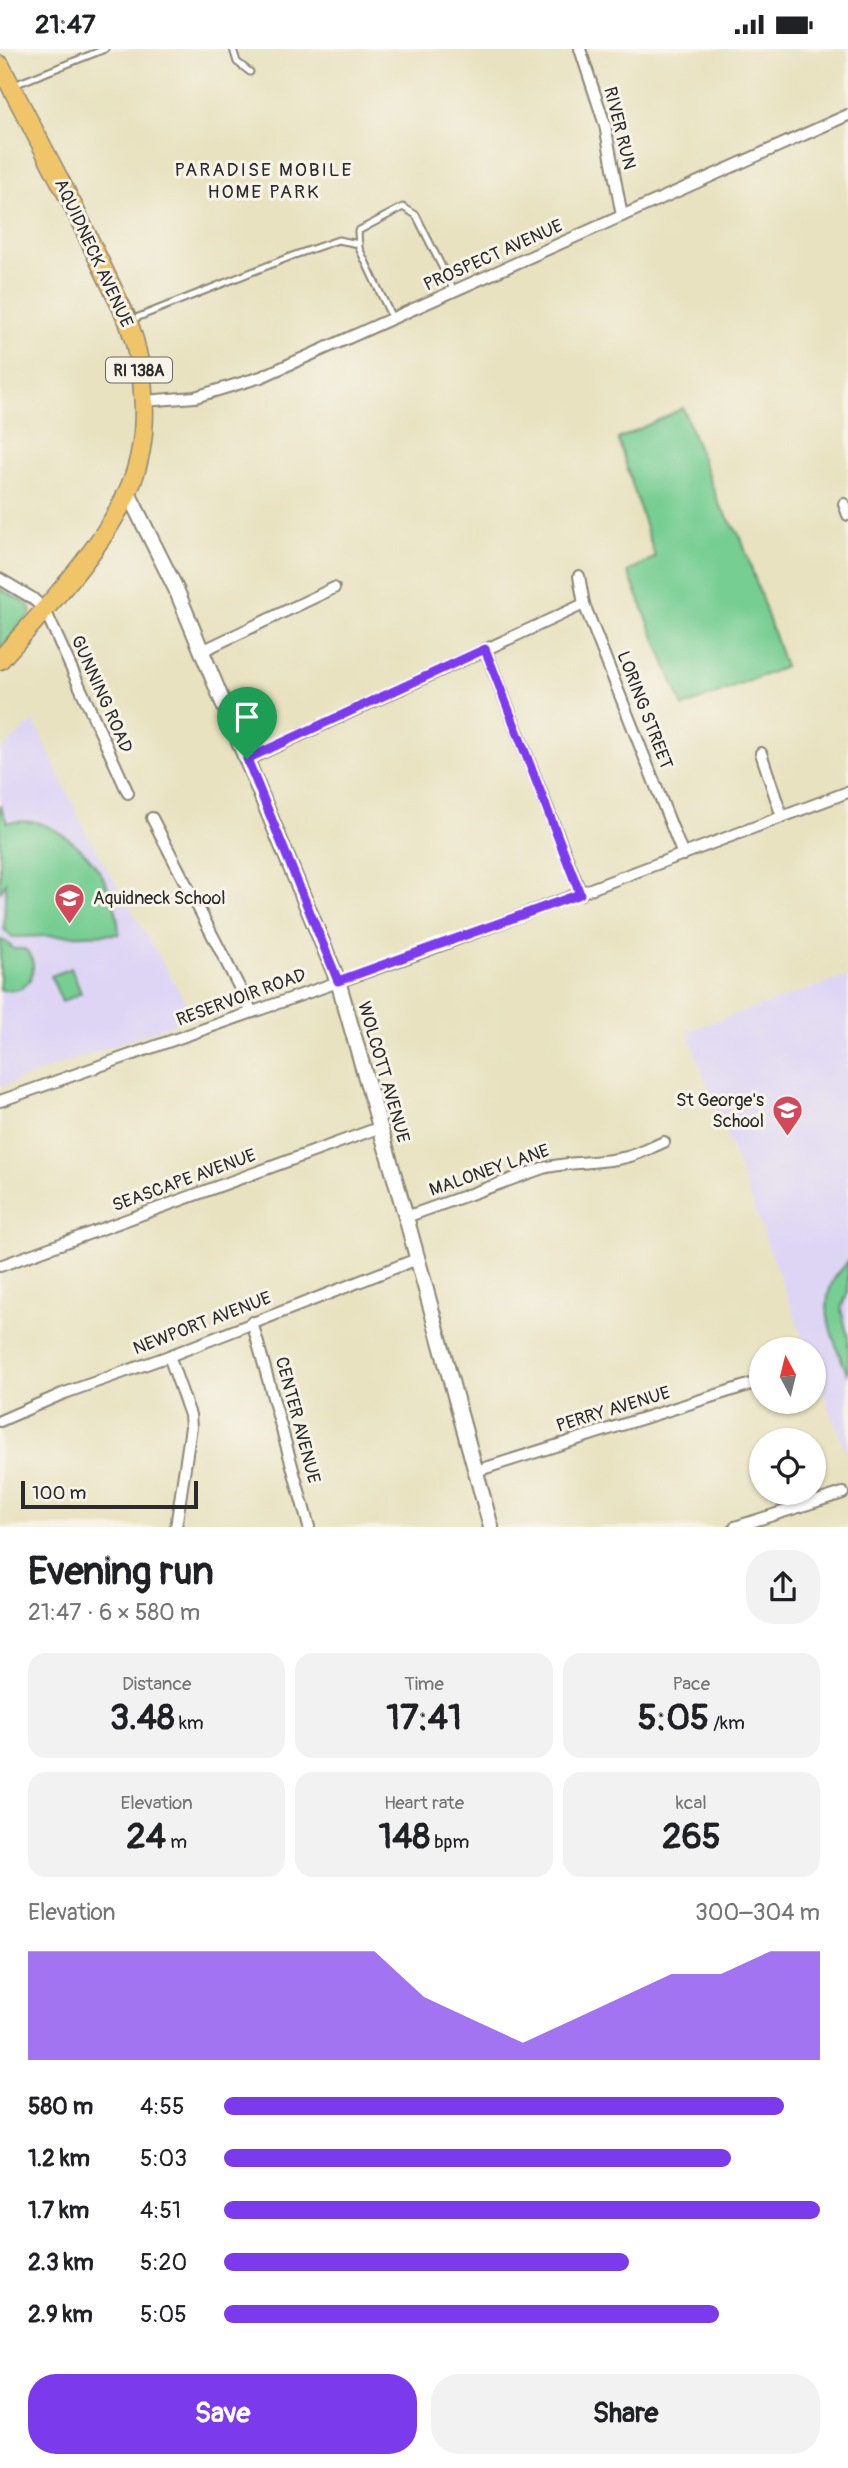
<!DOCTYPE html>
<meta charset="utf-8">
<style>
:root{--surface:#fff;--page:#f2f2f2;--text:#202124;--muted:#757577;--accent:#7c3aed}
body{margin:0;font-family:Pangolin,sans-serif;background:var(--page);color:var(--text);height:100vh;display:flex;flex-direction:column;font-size:26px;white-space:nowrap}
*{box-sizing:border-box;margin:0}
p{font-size:23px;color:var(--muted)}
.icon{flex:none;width:38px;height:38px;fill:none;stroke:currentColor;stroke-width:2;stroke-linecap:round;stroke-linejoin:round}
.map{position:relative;height:1478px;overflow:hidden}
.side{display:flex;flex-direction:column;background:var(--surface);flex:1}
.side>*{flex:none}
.needle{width:46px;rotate:353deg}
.buttons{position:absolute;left:749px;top:1288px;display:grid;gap:14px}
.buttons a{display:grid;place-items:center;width:77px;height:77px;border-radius:50%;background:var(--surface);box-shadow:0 2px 5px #0004;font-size:35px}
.scale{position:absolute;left:21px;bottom:18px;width:177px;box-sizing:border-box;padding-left:7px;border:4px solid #2b2b2b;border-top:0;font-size:19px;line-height:24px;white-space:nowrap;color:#2b2b2b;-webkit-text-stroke:5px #f7f3e8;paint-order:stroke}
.pin{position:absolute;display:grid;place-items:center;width:60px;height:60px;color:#fff;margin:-72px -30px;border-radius:50% 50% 50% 0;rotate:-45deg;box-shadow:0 0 7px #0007}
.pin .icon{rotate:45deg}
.round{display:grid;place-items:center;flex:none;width:74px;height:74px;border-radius:28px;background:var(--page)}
.headline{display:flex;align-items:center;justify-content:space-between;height:119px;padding:0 28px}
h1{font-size:38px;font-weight:700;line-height:52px}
.figures{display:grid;grid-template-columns:repeat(3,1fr);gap:10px;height:119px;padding:7px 28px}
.figures div{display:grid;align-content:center;border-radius:18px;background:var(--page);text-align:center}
.figures b{font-size:35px;font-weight:700}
.figures small{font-size:19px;font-weight:400}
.figures p{font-size:19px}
.chart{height:196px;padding:14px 28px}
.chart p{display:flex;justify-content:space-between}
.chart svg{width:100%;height:126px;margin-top:7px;fill:var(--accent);opacity:.7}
.cta{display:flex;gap:14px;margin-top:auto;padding:14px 28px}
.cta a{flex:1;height:80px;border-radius:28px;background:var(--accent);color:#fff;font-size:28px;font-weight:700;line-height:80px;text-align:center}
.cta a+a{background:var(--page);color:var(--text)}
ul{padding:0 28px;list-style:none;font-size:23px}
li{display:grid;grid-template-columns:112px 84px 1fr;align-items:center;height:52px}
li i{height:18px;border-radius:9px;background:var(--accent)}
.status{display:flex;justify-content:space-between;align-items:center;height:49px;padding:0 35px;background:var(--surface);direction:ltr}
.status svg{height:19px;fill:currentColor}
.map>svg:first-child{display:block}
.built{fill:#ded5f5}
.green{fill:#77ce93;stroke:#517c5f;stroke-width:2}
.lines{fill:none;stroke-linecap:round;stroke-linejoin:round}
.service-casing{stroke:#8a8676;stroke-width:9}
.minor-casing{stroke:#8a8676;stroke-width:14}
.tertiary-casing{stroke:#8a8676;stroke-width:18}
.primary-casing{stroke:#8a8676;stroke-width:21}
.service{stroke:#fff;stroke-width:5}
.minor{stroke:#fff;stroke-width:10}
.tertiary{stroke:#fff;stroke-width:14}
.primary{stroke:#f0c469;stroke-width:18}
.route-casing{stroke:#fff;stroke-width:14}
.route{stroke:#7c3aed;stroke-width:9}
.labels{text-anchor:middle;stroke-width:6;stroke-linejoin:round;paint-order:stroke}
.shield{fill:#f7f3e8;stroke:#686764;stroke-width:2}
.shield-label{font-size:16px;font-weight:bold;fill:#2b2b2b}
.street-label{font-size:18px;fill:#2b2b2b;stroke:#f7f3e8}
.poi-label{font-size:18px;fill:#2b2b2b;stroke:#f7f3e8;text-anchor:start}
.neighbourhood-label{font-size:19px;letter-spacing:2px;fill:#2b2b2b;stroke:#f7f3e8}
</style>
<div class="status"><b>21:47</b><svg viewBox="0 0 49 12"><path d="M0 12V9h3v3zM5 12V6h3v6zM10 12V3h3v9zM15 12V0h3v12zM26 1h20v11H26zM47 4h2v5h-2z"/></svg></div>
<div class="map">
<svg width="848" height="1478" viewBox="0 0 848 1478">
<rect width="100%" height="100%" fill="#f7f3e8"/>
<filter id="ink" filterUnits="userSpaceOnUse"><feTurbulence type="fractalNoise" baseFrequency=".0143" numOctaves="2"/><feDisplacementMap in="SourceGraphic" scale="14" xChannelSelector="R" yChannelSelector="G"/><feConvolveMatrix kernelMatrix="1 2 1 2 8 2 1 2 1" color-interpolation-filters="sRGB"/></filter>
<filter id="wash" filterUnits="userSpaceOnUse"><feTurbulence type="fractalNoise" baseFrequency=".00686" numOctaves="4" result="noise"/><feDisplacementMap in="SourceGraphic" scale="28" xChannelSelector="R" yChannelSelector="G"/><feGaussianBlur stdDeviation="1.57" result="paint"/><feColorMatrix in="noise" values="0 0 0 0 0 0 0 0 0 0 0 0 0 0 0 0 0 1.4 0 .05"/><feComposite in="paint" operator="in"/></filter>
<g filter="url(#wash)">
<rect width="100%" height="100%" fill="#e8e2c0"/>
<g class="built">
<polygon points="34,672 87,785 194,967 0,1038 0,702"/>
<polygon points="848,927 848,1409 814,1318 814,1300 807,1300 687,982"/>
</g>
<g class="green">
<polygon points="683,359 719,455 741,489 785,618 683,658 628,523 655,508 618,390"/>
<polygon points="0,540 28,555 31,564 0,600"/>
<path d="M0,756l7,17c9,0 19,-1 28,0 7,1 14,5 20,8 39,22 62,60 64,104l-107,3 -8,-8 2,-48 -6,12z"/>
<path d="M0,891l6,2 8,7c3,0 9,-1 12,1 12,10 8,35 -8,39 -5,2 -13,1 -18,1z"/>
<polygon points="71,919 81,944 62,953 51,927"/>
<path d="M848,1212v30l-7,18 7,28v38c-12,-29 -31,-65 -14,-96 4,-6 10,-12 14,-18z"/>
</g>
</g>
<g filter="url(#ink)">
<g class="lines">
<defs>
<g id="service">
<polyline points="233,0 237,13 250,23"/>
<polyline points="14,36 105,0"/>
<polyline points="392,269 359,199 358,182 403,158 416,166 454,242"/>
<polyline points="131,271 292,207 338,191 359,195"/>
</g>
<g id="minor">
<polyline points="580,0 605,76 622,167"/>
<polyline points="144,352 195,348 261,328 848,66"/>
<polyline points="844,455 848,466"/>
<polyline points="579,527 584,555 683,806"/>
<polyline points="0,530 32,549 45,561 128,744"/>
<polyline points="485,600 581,845"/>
<polyline points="202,602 334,539"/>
<polyline points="761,704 782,768"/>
<polyline points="247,711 584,555"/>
<polyline points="152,769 252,963"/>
<polyline points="0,1052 426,902 848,743"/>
<path d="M406,1168l137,-49c28,-7 57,-4 84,-11 13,-3 25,-10 37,-15"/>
<polyline points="0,1217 381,1078"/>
<polyline points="252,1273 309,1478"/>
<polyline points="169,1307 190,1366 191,1378 176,1478"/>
<polyline points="0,1372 62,1345 169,1307 417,1210"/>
<polyline points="476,1422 761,1332"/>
<polyline points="735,1478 843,1444"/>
</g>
<polyline id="tertiary" points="127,442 176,540 338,932 406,1168 491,1478"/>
<path id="primary" d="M0,16l73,141 55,115c18,50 23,114 3,163 -25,62 -87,126 -131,176"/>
</defs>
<use href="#service" class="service-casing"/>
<use href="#minor" class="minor-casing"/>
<use href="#tertiary" class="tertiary-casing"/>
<use href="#primary" class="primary-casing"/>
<use href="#service" class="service"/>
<use href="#minor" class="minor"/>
<use href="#tertiary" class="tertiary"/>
<use href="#primary" class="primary"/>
</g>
</g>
<g class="lines" filter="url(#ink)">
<defs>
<polygon id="route" points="485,600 580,845 338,932 247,710"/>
</defs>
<use href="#route" class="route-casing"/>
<use href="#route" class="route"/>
</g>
<defs>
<symbol id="school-pin" viewBox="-11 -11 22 30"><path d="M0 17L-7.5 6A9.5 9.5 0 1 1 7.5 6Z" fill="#d1495b" stroke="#f7f3e8"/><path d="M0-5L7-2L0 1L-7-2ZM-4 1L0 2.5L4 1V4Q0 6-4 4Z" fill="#fff"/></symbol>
</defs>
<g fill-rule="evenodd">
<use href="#school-pin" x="52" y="832" width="35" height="47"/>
<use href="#school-pin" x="770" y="1044" width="35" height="47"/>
</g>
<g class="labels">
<rect class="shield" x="106" y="308.5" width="66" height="25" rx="5"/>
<g class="shield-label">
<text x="139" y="327">RI 138A</text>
</g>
<g class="street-label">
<text transform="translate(620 79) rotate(76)" y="6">RIVER RUN</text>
<text transform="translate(94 204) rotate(65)" y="6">AQUIDNECK AVENUE</text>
<text transform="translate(493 206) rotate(-24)" y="6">PROSPECT AVENUE</text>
<text transform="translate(102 645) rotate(66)" y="6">GUNNING ROAD</text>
<text transform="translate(645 661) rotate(69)" y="6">LORING STREET</text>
<text transform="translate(241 948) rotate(-20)" y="6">RESERVOIR ROAD</text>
<text transform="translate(384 1023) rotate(74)" y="6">WOLCOTT AVENUE</text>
<text transform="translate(489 1121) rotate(-19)" y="6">MALONEY LANE</text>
<text transform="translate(184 1131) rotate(-20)" y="6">SEASCAPE AVENUE</text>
<text transform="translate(202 1274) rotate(-21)" y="6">NEWPORT AVENUE</text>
<text transform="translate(613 1360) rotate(-17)" y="6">PERRY AVENUE</text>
<text transform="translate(298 1371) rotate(75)" y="6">CENTER AVENUE</text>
</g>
<g class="poi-label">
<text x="93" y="855">Aquidneck School</text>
<text x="764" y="1057" text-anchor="end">St George's<tspan x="764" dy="21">School</tspan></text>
</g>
<g class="neighbourhood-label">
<text x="264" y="127">PARADISE MOBILE<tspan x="264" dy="22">HOME PARK</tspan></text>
</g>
</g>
</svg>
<div class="buttons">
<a><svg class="needle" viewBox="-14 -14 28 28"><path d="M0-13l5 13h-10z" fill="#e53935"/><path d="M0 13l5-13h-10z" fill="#757577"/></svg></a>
<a><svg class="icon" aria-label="locate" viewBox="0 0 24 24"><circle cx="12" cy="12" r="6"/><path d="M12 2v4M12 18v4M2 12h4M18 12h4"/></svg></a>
</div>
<div class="scale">100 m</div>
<div class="pin" style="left:247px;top:710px;background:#1e9e55"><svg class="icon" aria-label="arrive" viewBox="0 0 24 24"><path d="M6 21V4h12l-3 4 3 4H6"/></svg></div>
</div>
<section class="side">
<div class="headline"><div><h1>Evening run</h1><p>21:47 · 6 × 580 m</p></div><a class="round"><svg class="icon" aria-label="share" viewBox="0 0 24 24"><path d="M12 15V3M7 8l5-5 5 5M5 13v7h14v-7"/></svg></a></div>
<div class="figures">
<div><p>Distance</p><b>3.48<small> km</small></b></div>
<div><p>Time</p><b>17:41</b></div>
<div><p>Pace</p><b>5:05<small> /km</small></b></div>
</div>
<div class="figures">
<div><p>Elevation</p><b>24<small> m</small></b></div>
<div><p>Heart rate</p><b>148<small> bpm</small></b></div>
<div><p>kcal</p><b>265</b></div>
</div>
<div class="chart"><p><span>Elevation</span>300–304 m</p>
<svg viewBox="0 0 160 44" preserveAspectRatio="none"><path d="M0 44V6L10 6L20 6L30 6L40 6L50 6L60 6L70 6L80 22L90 30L100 38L110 30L120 22L130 14L140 14L150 6L160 6V44z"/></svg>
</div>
<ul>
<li><b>580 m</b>4:55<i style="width:94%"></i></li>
<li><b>1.2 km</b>5:03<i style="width:85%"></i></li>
<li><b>1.7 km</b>4:51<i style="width:100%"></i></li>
<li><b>2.3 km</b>5:20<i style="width:68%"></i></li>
<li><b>2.9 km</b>5:05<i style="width:83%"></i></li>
</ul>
<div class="cta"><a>Save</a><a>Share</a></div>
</section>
